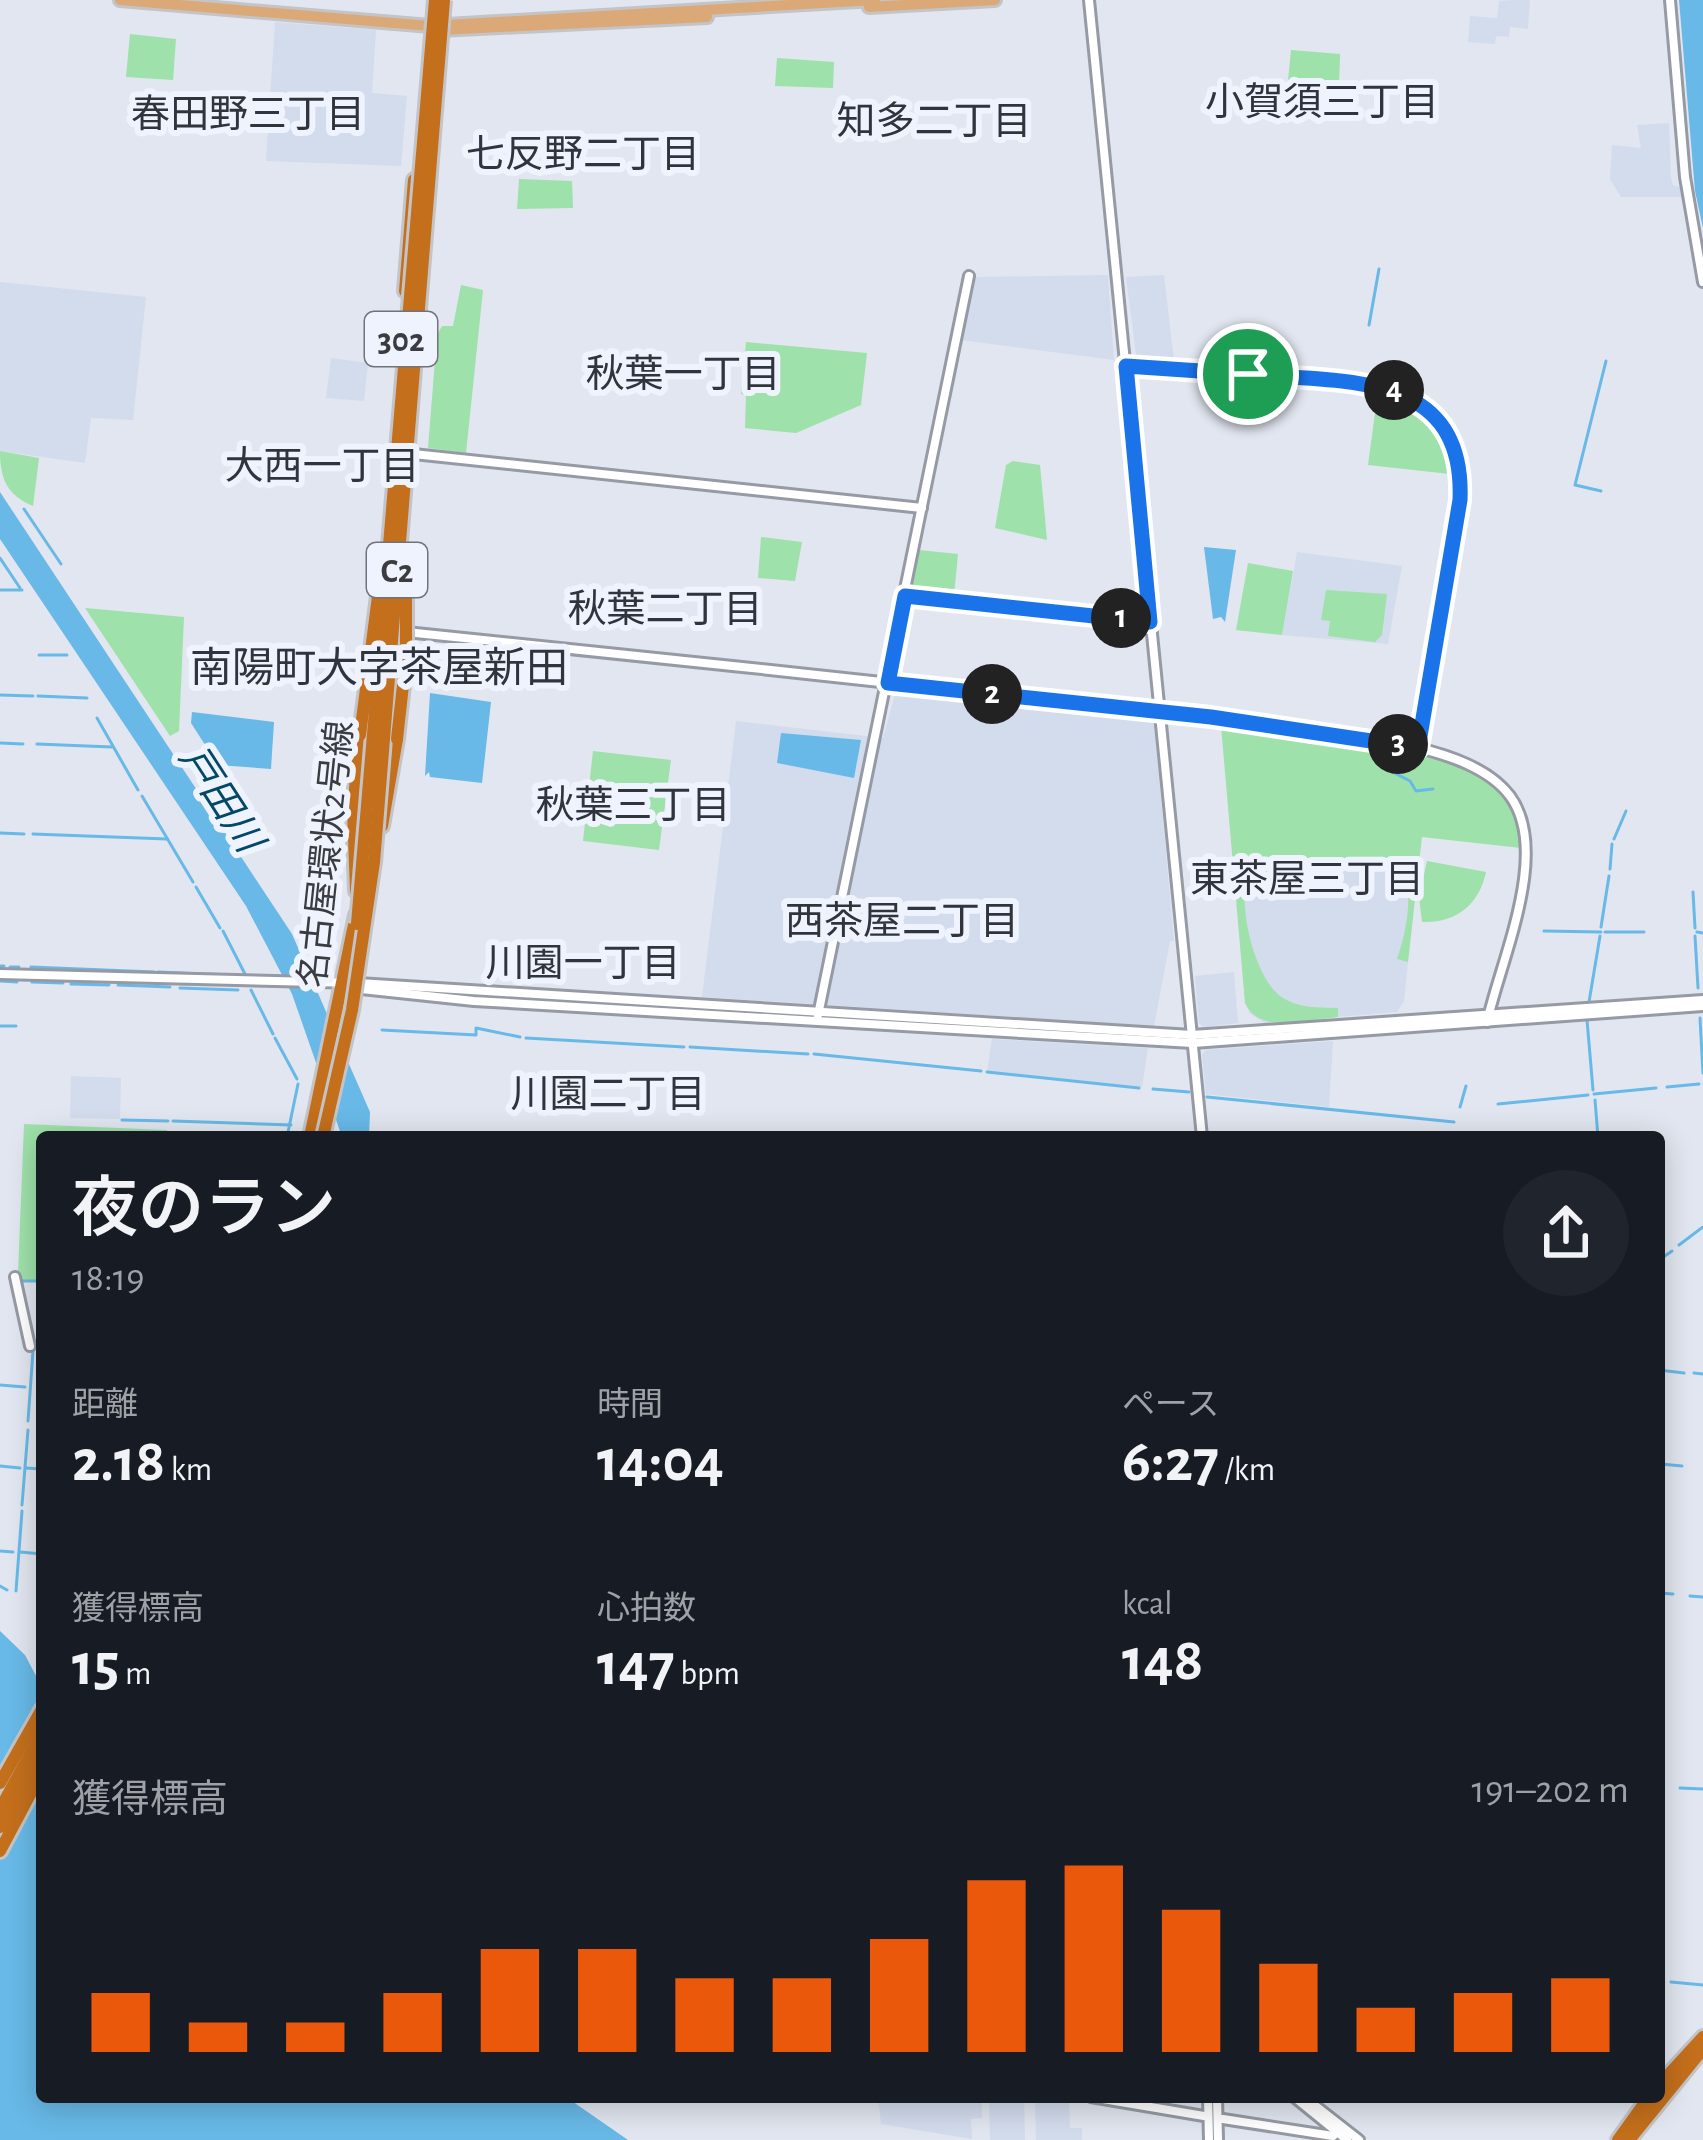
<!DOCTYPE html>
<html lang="ja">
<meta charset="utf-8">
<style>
:root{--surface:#171b24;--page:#20242c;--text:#f1f3f6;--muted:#9ea1a6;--accent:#ea580c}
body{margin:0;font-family:"Alegreya Sans","Noto Sans JP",sans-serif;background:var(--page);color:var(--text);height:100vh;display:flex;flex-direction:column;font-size:45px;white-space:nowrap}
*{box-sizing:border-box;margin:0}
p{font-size:39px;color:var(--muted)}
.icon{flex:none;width:66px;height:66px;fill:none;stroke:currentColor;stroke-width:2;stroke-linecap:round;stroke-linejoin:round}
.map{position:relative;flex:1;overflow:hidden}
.panel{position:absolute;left:36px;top:1131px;width:1629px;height:972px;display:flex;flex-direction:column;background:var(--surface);border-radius:12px;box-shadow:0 6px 30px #0003}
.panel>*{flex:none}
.pin{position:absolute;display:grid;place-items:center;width:102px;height:102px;color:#fff;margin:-51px;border:6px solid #fff;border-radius:50%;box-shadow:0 3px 12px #0007}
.km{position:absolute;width:60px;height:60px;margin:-30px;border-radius:50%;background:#222;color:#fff;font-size:33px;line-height:60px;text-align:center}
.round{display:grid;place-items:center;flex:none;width:126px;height:126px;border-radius:63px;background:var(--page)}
.overview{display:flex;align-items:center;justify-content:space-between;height:204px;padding:0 36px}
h1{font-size:66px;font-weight:600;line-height:90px}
.metrics{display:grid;grid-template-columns:repeat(3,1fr);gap:18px;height:204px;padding:12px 36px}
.metrics div{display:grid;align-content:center}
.metrics b{font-size:60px;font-weight:600}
.metrics small{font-size:33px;font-weight:400}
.metrics p{font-size:33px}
.chart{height:336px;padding:24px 36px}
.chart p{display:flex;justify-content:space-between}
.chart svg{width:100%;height:216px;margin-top:12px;stroke:var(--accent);stroke-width:6}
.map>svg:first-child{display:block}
.built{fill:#d3dced}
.green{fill:#9ee1aa}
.water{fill:#68b9e7}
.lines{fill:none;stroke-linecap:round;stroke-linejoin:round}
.stream{stroke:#68b9e7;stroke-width:3}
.secondary-casing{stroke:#959aa4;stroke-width:14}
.primary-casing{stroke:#c4c4c6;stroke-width:16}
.highway-casing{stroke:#c4c4c6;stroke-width:18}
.secondary{stroke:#fff;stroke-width:8}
.primary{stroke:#dba977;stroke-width:10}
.highway{stroke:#c36f1c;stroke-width:12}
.highway-bridge-casing{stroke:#c4c4c6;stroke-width:18;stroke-linecap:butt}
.highway-bridge{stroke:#c36f1c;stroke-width:12}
.route-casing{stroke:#fff;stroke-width:24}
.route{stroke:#1a73e8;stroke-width:15}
.labels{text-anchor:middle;stroke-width:12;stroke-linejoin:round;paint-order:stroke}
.shield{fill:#eef3fe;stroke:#707379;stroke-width:3}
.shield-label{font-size:33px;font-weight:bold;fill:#3a3c40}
.street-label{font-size:36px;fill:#3a3c40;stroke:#eef3fe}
.neighbourhood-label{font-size:39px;fill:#30343c;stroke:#eef3fe}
.water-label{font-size:39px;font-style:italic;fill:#034967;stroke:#eef3fe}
.quarter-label{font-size:42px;fill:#30343c;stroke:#eef3fe}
</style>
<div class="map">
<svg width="1703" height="2140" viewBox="0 0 1703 2140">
<rect width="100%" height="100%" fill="#e1e6f0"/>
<g class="built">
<polygon points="1513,0 1530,0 1528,29 1510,27 1509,37 1496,36 1495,44 1468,42 1470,16 1497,18 1499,1"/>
<polygon points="275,22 376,30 372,93 407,96 401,166 266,161"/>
<polygon points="1669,123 1671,179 1673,185 1682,188 1682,197 1621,197 1610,179 1612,145 1641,148 1637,125"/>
<polygon points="1108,275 1114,360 961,340 975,277"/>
<polygon points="1164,275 1174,361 1137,362 1126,277"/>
<polygon points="0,282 146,297 133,420 91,418 85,463 0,451"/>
<polygon points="331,358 368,363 364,401 326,398"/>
<polygon points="1297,552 1402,566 1388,644 1282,635"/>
<polygon points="896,691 1154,720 1174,941 1170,941 1154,1026 702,997 736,721 883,738"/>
<polygon points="1229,816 1421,837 1404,1001 1397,1012 1265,1023 1249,1013"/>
<polygon points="1234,972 1238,1023 1204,1027 1199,1023 1195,976"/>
<polygon points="992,1039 1148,1048 1142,1087 987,1071"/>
<polygon points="1333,1041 1329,1107 1206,1094 1202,1055 1206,1050"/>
<polygon points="71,1076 121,1078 120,1119 70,1118"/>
<polygon points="878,2097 982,2097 982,2118 971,2119 972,2139 881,2124"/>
<polygon points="989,2097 1024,2097 1025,2140 990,2140"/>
<polygon points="1035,2097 1069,2098 1070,2128 1082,2128 1082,2140 1036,2140"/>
</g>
<g class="green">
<polygon points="130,34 176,39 173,80 126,77"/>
<polygon points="1291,50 1340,54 1339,87 1287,91"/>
<polygon points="777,58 834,62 833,88 775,86"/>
<polygon points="519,179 572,181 573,208 517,209"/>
<polygon points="461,285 483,290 466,453 428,448 437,335 442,326 453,326"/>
<polygon points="746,342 867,353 861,405 796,433 745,428 746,395 741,394"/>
<path d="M1378,391c38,12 70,41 72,83l-82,-9z"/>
<path d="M0,451l39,7 -6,48c-26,-11 -33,-27 -33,-55z"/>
<polygon points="1013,461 1040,465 1047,540 995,528 1006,465"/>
<polygon points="761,537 802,542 795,581 758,578"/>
<polygon points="919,550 958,554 954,596 912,588"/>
<polygon points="1248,563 1293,571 1282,635 1236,630"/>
<polygon points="1326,590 1387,594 1382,635 1375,642 1328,636 1330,621 1321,620"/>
<polygon points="85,608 184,617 179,731 170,736"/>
<path d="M1221,726c68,9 226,16 274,63 17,16 23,37 26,59l-99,-11 -14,125 -11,-3c10,-29 19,-73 1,-100l-94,-1 -52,7c-19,26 1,115 31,133 19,11 34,9 55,10v9c-29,3 -79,18 -93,-14z"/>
<polygon points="593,751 671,760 659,850 583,841"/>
<path d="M1427,861l59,11c-7,33 -30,51 -64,50l-3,-25z"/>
<polygon points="24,1124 167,1130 167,1137 42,1137 42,1280 19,1280 18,1274"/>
</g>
<g class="water">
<polygon points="1679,0 1703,0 1703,228 1695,191"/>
<polygon points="0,492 292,934 370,1112 369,1137 342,1137 292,994 246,906 0,539"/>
<polygon points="1204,547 1236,550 1225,622 1221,617 1213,619"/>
<polygon points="430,693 491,702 482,783 430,777 429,772 425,776"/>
<polygon points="192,712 274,722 271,769 218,765 191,723"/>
<polygon points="781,733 861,740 854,778 777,763"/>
<polygon points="0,1631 25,1655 42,1687 42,2097 566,2097 628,2140 0,2140"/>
</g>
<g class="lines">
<g class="stream">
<polyline points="1369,325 1379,269"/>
<polyline points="1601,491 1575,485 1606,361"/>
<polyline points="24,509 61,564"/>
<polyline points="0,558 20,588"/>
<polyline points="0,590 22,590"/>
<polyline points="39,655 67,655"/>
<polyline points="0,695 33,696"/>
<polyline points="38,696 87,698"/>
<polyline points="97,718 138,790"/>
<polyline points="0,743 23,744"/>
<polyline points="37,744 112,747"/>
<polyline points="1383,767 1410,781 1416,791 1433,789"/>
<polyline points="142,796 193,882"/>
<polyline points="0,833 24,834"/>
<polyline points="33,834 167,839"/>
<polyline points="1614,839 1626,811"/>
<polyline points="1610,869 1612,844"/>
<polyline points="196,887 220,928"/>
<polyline points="1693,892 1695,928"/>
<polyline points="1601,927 1609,876"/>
<polyline points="223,931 245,974"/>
<polyline points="1544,931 1601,932"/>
<polyline points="1605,932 1644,932"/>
<polyline points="1697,932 1703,933"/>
<polyline points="1695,936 1698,988"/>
<polyline points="0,966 4,966"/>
<polyline points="10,967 19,967"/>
<polyline points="31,967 154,972"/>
<polyline points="158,972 203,974"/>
<polyline points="207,974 241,976"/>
<polyline points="0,981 17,982"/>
<polyline points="32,982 63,983"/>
<polyline points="71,984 109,985"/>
<polyline points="118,985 170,987"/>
<polyline points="180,988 238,990"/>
<polyline points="251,990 273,1034"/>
<polyline points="1589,1002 1600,936"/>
<polyline points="1700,1018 1703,1073"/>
<polyline points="1587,1020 1593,1090"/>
<polyline points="0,1026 16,1026"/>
<polyline points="382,1030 476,1035 476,1028 520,1037"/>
<polyline points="275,1038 297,1079"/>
<polyline points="526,1038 684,1047"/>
<polyline points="690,1047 808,1054"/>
<polyline points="814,1054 981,1071"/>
<polyline points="987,1072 1139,1088"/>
<polyline points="1667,1087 1699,1084"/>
<polyline points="1153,1089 1189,1092"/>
<polyline points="1594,1094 1656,1088"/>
<polyline points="1207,1097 1454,1122"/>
<polyline points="1595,1100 1598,1137"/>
<polyline points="1498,1104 1588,1095"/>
<polyline points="1460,1107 1466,1086"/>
<polyline points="122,1120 168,1121"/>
<polyline points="173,1121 291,1125"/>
<polyline points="679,1136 689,1137"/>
<polyline points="287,1137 298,1084"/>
<polyline points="1679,1245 1703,1227"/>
<polyline points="1659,1251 1661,1251"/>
<polyline points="1659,1260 1672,1251"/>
<polyline points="20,1281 42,1281"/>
<polyline points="1659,1370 1684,1373"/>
<polyline points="1694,1373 1703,1374"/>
<polyline points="0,1385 25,1387"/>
<polyline points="28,1421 33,1351"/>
<polyline points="1661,1464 1682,1466"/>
<polyline points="0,1466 20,1468"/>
<polyline points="26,1468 42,1469"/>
<polyline points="22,1505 28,1430"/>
<polyline points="0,1551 13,1552"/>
<polyline points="20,1552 42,1554"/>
<polyline points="0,1586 7,1590"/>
<polyline points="16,1591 22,1511"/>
<polyline points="1659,1593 1673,1594"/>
<polyline points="1690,1596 1703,1597"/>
<polyline points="1659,1786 1663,1786"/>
<polyline points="1680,1788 1703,1789"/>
<polyline points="1671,1982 1703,1985"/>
</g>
<defs>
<g id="secondary">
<polyline points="1089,0 1202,1137"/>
<polyline points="1670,0 1685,177 1703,282"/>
<path d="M1126,366c49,4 98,7 148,10 86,6 193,5 185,124l-41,247"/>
<polyline points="404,453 922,508"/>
<polyline points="905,596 1151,621"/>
<path d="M406,632c204,20 409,43 613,65 131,14 268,20 396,50 33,8 74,21 95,49 41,56 -9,163 -23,226"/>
<polyline points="0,974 358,983 1192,1035 1703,1000"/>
<polyline points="352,988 474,1001 1193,1043 1703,1006"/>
<polyline points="818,1015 969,276"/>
<polyline points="15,1277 30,1346"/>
<polyline points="1091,2097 1204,2116"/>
<polyline points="1208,2097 1209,2140"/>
<polyline points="1217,2097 1218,2140"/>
<polyline points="1294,2097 1347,2140"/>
<polyline points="1304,2097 1359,2140"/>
<polyline points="1223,2119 1333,2136 1341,2127"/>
</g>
<g id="primary">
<polyline points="120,0 430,26 875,0"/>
<polyline points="869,7 995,0"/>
<polyline points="439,30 707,17"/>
</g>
<g id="highway">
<polyline points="405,291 414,180"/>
<polyline points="391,721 397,646"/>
<polyline points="382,826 397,739"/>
<polyline points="356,891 353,810 360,735"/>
<polyline points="310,1137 356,915"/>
<polyline points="0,1783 42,1709"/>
<polyline points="0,1809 42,1732"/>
<polyline points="0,1827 42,1751"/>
<polyline points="0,1851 42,1772"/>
<polyline points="1659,2085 1703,2037"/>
<polyline points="1618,2140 1649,2097"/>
<polyline points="1629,2140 1703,2049"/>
</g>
</defs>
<use href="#secondary" class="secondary-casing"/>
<use href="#primary" class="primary-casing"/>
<use href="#highway" class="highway-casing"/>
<use href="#secondary" class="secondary"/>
<use href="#primary" class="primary"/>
<use href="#highway" class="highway"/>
<defs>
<g id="highway-bridge">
<polyline points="360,735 380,581"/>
<polyline points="397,739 406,658 406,556"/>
<polyline points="357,924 435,0"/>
<polyline points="323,1137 352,1010 374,862 444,0"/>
</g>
</defs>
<use href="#highway-bridge" class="highway-bridge-casing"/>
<use href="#highway-bridge" class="highway-bridge"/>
</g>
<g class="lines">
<defs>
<path id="route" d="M1126,366c49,3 98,7 148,10 88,6 191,4 186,124l-42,248 -207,-31 -323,-34 17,-87 245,26z"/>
</defs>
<use href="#route" class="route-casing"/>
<use href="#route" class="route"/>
</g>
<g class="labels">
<g class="shield">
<rect x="365" y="312" width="72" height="54" rx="9"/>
<rect x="367" y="543" width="60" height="54" rx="9"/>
</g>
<g class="shield-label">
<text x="401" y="351">302</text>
<text x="397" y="582">C2</text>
</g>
<g class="street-label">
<text transform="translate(325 854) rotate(-84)" y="13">名古屋環状2号線</text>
</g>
<g class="neighbourhood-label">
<text x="1322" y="115">小賀須三丁目</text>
<text x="248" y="127">春田野三丁目</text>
<text x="934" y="134">知多二丁目</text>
<text x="583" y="167">七反野二丁目</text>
<text x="683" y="387">秋葉一丁目</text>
<text x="322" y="479">大西一丁目</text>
<text x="665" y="622">秋葉二丁目</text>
<text x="633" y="818">秋葉三丁目</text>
<text x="1307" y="892">東茶屋三丁目</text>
<text x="902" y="934">西茶屋二丁目</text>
<text x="583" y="976">川園一丁目</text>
<text x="608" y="1107">川園二丁目</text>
</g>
<g class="water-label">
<text transform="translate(222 798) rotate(57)" y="14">戸田川</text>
</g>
<g class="quarter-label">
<text x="379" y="682">南陽町大字茶屋新田</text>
</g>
</g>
</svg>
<div class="pin" style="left:1248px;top:374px;background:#1e9e55"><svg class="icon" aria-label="arrive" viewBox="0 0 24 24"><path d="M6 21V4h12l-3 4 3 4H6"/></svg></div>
<b class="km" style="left:1121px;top:618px">1</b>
<b class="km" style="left:992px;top:694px">2</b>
<b class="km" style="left:1398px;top:744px">3</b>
<b class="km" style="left:1394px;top:390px">4</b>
<section class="panel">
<div class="overview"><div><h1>夜のラン</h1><p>18:19</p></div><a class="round"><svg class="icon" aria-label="share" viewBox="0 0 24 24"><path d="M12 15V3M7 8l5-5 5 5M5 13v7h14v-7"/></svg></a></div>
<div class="metrics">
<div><p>距離</p><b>2.18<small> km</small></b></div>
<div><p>時間</p><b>14:04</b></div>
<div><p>ペース</p><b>6:27<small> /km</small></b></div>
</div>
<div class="metrics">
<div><p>獲得標高</p><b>15<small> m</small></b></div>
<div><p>心拍数</p><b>147<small> bpm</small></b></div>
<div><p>kcal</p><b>148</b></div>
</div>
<div class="chart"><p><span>獲得標高</span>191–202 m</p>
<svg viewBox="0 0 160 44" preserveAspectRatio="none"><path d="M5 44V32M15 44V38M25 44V38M35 44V32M45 44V23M55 44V23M65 44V29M75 44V29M85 44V21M95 44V9M105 44V6M115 44V15M125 44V26M135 44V35M145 44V32M155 44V29"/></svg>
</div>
</section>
</div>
